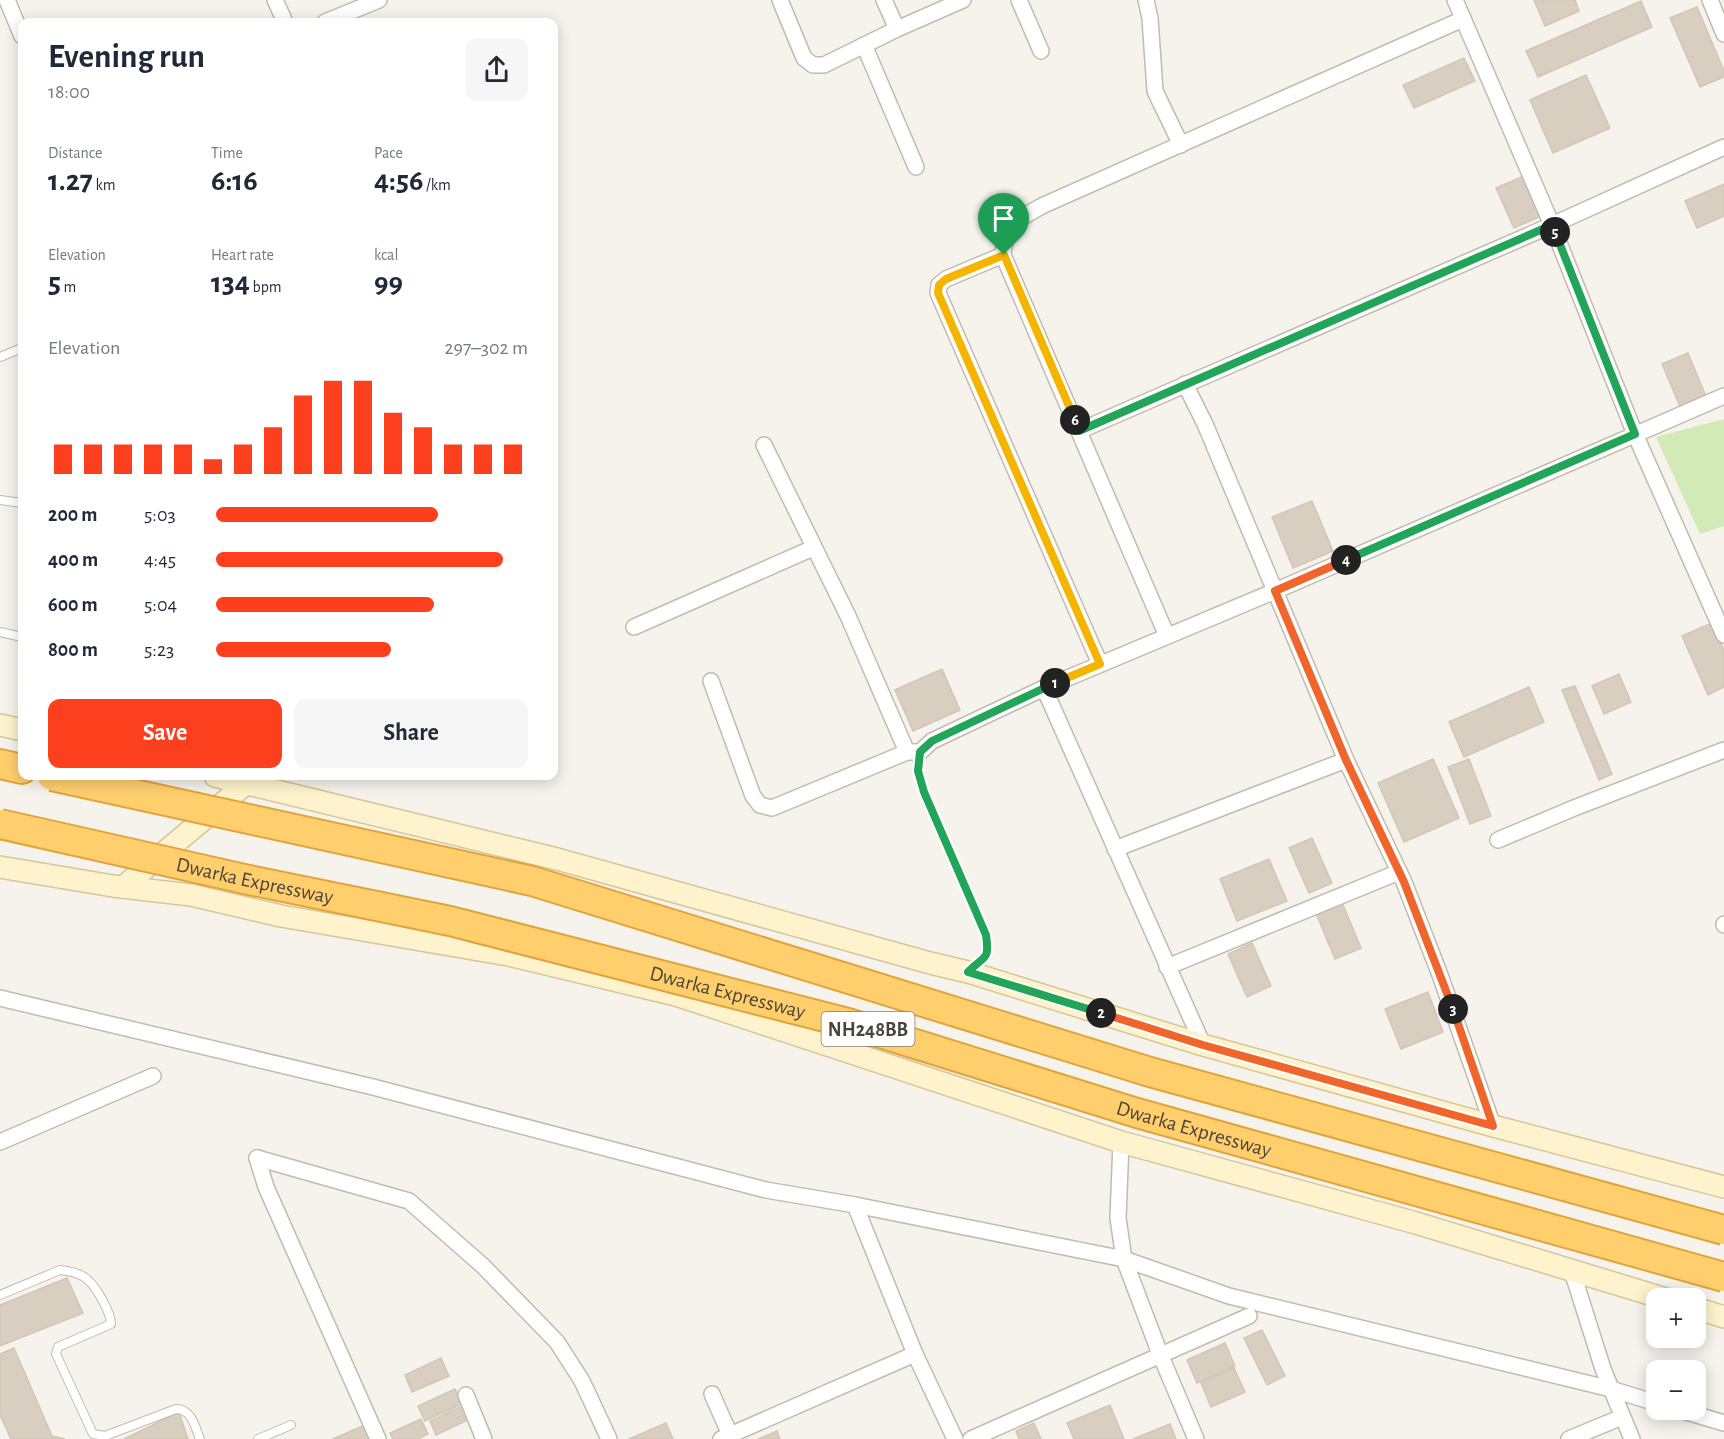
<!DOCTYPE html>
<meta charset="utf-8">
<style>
:root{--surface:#fff;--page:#f6f6f7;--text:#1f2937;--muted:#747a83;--accent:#fc3f1d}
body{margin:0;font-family:"Alegreya Sans",sans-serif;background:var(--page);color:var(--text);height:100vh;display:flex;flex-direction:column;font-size:22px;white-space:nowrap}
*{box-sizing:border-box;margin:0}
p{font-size:20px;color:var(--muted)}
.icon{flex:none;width:33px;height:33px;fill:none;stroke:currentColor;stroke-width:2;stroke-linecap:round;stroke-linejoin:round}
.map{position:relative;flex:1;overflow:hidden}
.panel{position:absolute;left:18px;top:18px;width:540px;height:762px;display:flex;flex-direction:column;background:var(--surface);border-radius:12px;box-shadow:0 3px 15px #0003}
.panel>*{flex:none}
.tools{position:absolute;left:1646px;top:1288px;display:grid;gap:12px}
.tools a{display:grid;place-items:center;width:60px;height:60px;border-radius:12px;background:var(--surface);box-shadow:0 3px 15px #0003;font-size:30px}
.pin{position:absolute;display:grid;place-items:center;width:51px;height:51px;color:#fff;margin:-62px -26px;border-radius:50% 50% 50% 0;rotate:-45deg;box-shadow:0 0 6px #0007}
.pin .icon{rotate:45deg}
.km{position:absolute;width:30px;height:30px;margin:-15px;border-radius:50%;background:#222;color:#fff;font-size:16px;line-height:30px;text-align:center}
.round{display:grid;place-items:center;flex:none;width:63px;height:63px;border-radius:12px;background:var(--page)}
.headline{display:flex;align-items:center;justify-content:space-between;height:102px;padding:0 30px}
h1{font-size:33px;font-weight:600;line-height:45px}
.stats{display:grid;grid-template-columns:repeat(3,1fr);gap:9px;height:102px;padding:6px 30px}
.stats div{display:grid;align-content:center}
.stats b{font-size:30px;font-weight:600}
.stats small{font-size:16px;font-weight:400}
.stats p{font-size:16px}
.chart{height:168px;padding:12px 30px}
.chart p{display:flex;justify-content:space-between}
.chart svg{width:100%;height:108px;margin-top:6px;stroke:var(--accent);stroke-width:6}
.action{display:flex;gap:12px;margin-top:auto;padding:12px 30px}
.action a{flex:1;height:69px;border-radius:12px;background:var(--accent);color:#fff;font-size:24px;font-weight:600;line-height:69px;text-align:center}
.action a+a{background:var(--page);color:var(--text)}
ul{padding:0 30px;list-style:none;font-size:20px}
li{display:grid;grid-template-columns:96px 72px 1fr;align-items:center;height:45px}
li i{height:15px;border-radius:8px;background:var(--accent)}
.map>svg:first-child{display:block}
.green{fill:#d2eab5}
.building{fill:#d8cfc1;stroke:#d3c7b4;stroke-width:1.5}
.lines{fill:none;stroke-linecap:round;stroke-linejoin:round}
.lane-casing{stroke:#c2bbae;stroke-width:10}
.street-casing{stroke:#c2bbae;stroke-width:18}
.secondary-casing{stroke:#d6c79b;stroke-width:24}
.highway-casing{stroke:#e0a43c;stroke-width:32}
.lane{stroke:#fff;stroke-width:8}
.street{stroke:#fff;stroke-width:15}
.secondary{stroke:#fff3cd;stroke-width:21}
.highway{stroke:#ffcf6e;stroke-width:28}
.highway-bridge-casing{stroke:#e0a43c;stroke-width:32;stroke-linecap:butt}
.highway-bridge{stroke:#ffcf6e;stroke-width:28}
.split-1-casing{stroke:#fff;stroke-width:12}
.split-2-casing{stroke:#fff;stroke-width:12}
.split-3-casing{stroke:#fff;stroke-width:12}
.split-4-casing{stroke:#fff;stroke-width:12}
.split-5-casing{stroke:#fff;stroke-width:12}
.split-6-casing{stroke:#fff;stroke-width:12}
.split-7-casing{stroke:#fff;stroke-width:12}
.split-1{stroke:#f5b400;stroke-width:8}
.split-2{stroke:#22a559;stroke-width:8}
.split-3{stroke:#f0652b;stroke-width:8}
.split-4{stroke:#f0652b;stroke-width:8}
.split-5{stroke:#22a559;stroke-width:8}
.split-6{stroke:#22a559;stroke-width:8}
.split-7{stroke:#f5b400;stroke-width:8}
.labels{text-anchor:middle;stroke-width:4.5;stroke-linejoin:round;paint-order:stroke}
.shield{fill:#fff;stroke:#817c74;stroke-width:1.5}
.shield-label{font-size:20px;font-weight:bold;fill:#4b4439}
.street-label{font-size:21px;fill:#4b4439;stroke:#fff}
</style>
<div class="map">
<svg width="1724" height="1439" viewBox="0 0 1724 1439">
<rect width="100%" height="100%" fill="#f6f3ec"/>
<polygon class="green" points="1724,419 1724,526 1700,534 1656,437"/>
<g class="building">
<polygon points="1534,0 1575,0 1579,11 1545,26"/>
<polygon points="1641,1 1652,27 1538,77 1526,51"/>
<polygon points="1697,7 1724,71 1724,77 1700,87 1670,18"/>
<polygon points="1464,58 1475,81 1414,108 1403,85"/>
<polygon points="1586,75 1610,128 1553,153 1530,100"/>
<polygon points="1524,176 1541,216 1514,228 1496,188"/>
<polygon points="1724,184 1724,216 1697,228 1685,201"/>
<polygon points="1688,353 1707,399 1681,409 1662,364"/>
<polygon points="1312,501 1333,551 1293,568 1272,517"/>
<polygon points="1712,623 1724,651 1724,687 1708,695 1682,636"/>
<polygon points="942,669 960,710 913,731 895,690"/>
<polygon points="1619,674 1631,702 1604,714 1592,686"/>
<polygon points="1575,686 1612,774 1599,780 1562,690"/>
<polygon points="1529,687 1544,722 1464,757 1449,722"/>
<polygon points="1433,759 1459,818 1404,842 1378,783"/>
<polygon points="1469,759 1491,816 1470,824 1448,767"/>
<polygon points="1312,838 1332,883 1309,893 1289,848"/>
<polygon points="1269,859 1287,901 1237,921 1220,879"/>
<polygon points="1341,900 1361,948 1335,959 1315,911"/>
<polygon points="1252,943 1271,986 1247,997 1228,954"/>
<polygon points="1428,992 1443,1032 1401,1049 1385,1009"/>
<polygon points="67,1278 83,1313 0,1346 0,1305"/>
<polygon points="1262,1330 1285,1376 1267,1385 1244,1338"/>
<polygon points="1225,1343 1235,1366 1197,1383 1187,1360"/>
<polygon points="14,1348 52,1436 65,1439 11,1439 0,1415 0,1354"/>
<polygon points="441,1358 449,1376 412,1392 405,1375"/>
<polygon points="1234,1368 1245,1392 1211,1407 1201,1383"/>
<polygon points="455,1389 462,1404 425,1421 418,1406"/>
<polygon points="1110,1405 1124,1439 1074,1439 1067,1423"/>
<polygon points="460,1407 466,1421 436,1435 430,1421"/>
<polygon points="179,1412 188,1439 124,1439"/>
<polygon points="421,1419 428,1434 418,1439 393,1439 390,1433"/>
<polygon points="666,1423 673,1439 629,1439"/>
<polygon points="1034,1423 1041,1439 1019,1439 1016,1431"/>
<polygon points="367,1424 373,1439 333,1439"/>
<polygon points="1170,1424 1176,1439 1133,1439"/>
<polygon points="777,1431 780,1439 758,1439"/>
</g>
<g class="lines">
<defs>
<g id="lane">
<polyline points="0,357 22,348"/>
<polyline points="0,500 22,503"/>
<polyline points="0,632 22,637"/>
<path d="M920,752l-2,19 6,21 62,143c3,19 1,22 -15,34"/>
<path d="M0,1295l60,-25c9,1 22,4 28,10 9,8 23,33 23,44l-53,23 -2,7 37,80 12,2 71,-27c16,0 19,18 24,30"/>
<polyline points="258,1439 291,1425"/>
</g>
<g id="street">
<polyline points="7,0 22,36"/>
<polyline points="275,0 285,22"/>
<polyline points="780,0 804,58 813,65 824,65 897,29 963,0"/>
<polyline points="884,0 897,29"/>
<polyline points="1019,0 1041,51"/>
<polyline points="1146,0 1150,18 1155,91 1181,145"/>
<polyline points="1455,0 1552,225 1635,434 1724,635"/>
<polyline points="1710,0 1724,34"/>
<polyline points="325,22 379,0"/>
<polyline points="864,45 916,167"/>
<polyline points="1003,255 946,279 939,285 938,293 1100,664"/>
<polyline points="1185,384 1205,424 1346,760 1404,882 1440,975 1493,1126"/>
<polyline points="1079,431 1552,225 1724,147"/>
<polyline points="764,445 848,616 907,752"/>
<polyline points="634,627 813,548"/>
<path d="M1167,636l-164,-381c2,-31 17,-37 41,-50l419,-186"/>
<polyline points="711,681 753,796 760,805 772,808 907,752 920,752 932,741 1044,688 1275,591 1724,396"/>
<polyline points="1044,688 1203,1045"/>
<polyline points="1498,840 1574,808 1724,750"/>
<polyline points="1115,849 1346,760"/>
<polyline points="1724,924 1724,925"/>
<polyline points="1167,967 1399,872"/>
<polyline points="0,998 373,1087 766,1190 855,1205 1124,1259 1229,1296 1611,1389 1656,1403"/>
<polyline points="0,1142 153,1076"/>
<polyline points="1121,1142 1118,1218 1124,1259 1160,1354 1196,1439"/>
<polyline points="257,1158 409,1201 483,1266 557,1342 582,1381 609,1439"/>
<polyline points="257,1158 266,1187 378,1439"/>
<polyline points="855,1205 915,1354 955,1439"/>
<polyline points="1572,1271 1603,1369 1632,1439"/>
<polyline points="712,1394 730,1435"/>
<polyline points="466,1395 484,1439"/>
<polyline points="1680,1410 1724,1423"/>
<polyline points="721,1439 915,1354"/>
<polyline points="971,1439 1249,1316"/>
<polyline points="1569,1439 1622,1417"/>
</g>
<g id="secondary">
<polyline points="0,725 22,730"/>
<polyline points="215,776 557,859 930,963 968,972 1203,1045 1493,1126 1724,1187"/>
<polyline points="0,867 113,886 191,895 281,916 508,955 676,995 1121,1142 1416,1223 1666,1299"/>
<polyline points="123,887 248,782"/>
<polyline points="1695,1308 1724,1317"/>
</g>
<polyline id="highway" points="0,764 22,769"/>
</defs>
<use href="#lane" class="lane-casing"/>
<use href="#street" class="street-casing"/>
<use href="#secondary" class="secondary-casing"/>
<use href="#highway" class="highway-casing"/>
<use href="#lane" class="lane"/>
<use href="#street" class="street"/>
<use href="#secondary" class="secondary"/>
<use href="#highway" class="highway"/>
<defs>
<g id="highway-bridge">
<polyline points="52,776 532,881 1150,1072 1724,1230"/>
<path id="s1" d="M0,824l249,56 201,41 398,102 289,90 587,164"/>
</g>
</defs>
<use href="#highway-bridge" class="highway-bridge-casing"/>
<use href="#highway-bridge" class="highway-bridge"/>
</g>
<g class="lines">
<defs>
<polyline id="split-1" points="1004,255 946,279 939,285 938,293 1100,664 1055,683"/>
<path id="split-2" d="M1055,683l-123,58 -12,11 -2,19 6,21 62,143c4,27 -2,20 -18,37l133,41"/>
<polyline id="split-3" points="1101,1013 1203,1045 1493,1126 1453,1009"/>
<polyline id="split-4" points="1346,560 1275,591 1346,760 1404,882 1453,1009"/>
<polyline id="split-5" points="1346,560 1635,434 1555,232"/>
<polyline id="split-6" points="1075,420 1079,431 1552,225 1555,232"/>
<polyline id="split-7" points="1004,255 1075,420"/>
</defs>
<use href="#split-1" class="split-1-casing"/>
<use href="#split-2" class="split-2-casing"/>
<use href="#split-3" class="split-3-casing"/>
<use href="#split-4" class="split-4-casing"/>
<use href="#split-5" class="split-5-casing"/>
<use href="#split-6" class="split-6-casing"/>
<use href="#split-7" class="split-7-casing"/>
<use href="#split-1" class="split-1"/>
<use href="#split-2" class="split-2"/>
<use href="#split-3" class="split-3"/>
<use href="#split-4" class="split-4"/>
<use href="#split-5" class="split-5"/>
<use href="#split-6" class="split-6"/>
<use href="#split-7" class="split-7"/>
</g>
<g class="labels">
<rect class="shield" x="821.5" y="1012" width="93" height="34" rx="4.5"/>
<g class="shield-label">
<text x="868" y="1036">NH248BB</text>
</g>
<g class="street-label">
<text dy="7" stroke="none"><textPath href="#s1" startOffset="261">Dwarka Expressway</textPath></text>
<text dy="7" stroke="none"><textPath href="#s1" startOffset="747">Dwarka Expressway</textPath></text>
<text dy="7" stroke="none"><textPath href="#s1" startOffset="1233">Dwarka Expressway</textPath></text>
</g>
</g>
</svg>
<div class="tools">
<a>+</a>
<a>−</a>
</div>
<div class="pin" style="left:1004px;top:255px;background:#1e9e55"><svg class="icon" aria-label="arrive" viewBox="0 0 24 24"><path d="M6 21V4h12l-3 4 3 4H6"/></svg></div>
<b class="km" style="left:1055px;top:683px">1</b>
<b class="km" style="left:1101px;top:1013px">2</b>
<b class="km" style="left:1453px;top:1009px">3</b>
<b class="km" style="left:1346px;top:560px">4</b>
<b class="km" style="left:1555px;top:232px">5</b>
<b class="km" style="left:1075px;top:420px">6</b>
<section class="panel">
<div class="headline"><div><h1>Evening run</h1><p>18:00</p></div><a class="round"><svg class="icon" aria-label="share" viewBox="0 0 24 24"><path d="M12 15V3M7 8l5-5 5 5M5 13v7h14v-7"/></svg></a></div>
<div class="stats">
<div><p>Distance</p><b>1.27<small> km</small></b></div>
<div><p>Time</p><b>6:16</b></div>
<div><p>Pace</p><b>4:56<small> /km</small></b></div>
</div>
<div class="stats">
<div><p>Elevation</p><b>5<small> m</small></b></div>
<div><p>Heart rate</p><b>134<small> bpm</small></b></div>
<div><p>kcal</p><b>99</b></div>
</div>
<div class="chart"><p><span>Elevation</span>297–302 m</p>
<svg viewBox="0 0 160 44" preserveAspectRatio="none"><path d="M5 44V32M15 44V32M25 44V32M35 44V32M45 44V32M55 44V38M65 44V32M75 44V25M85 44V12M95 44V6M105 44V6M115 44V19M125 44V25M135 44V32M145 44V32M155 44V32"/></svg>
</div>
<ul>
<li><b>200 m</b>5:03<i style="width:71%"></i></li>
<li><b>400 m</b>4:45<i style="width:92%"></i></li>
<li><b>600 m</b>5:04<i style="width:70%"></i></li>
<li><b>800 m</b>5:23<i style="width:56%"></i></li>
</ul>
<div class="action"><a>Save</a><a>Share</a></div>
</section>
</div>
